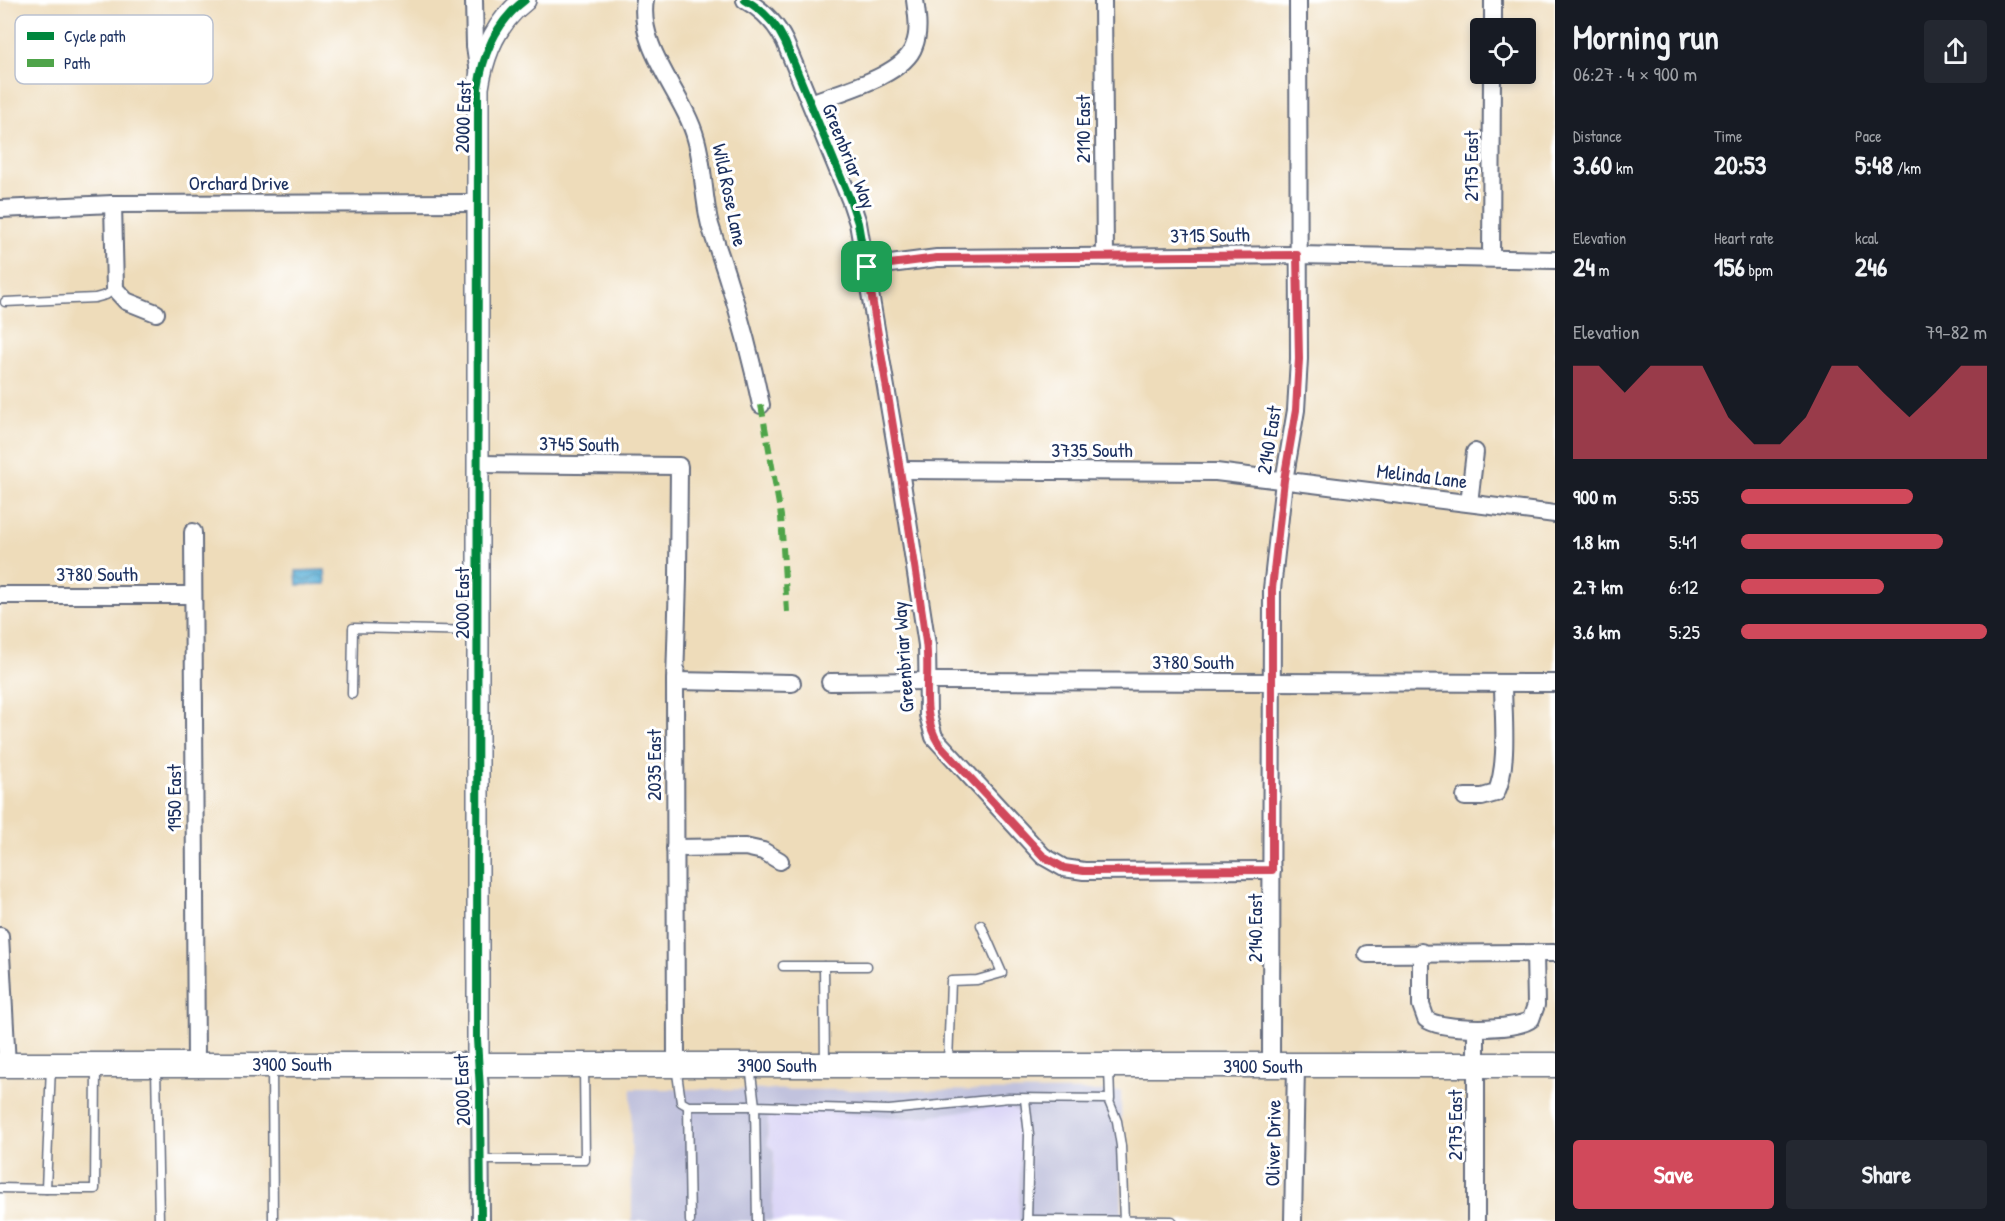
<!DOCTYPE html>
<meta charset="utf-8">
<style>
:root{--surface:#171b24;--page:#242831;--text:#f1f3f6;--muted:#9ea1a6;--accent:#d1495b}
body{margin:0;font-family:"Patrick Hand",sans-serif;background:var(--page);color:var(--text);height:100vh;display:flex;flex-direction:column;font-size:22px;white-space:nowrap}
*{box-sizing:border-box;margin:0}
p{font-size:20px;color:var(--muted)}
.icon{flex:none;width:33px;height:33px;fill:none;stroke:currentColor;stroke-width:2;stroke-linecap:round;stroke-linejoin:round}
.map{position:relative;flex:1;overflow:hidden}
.drawer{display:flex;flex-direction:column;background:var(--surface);width:450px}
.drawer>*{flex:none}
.buttons{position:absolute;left:1470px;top:18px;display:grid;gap:12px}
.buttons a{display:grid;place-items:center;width:66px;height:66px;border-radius:6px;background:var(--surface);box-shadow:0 3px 9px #0003;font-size:30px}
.pin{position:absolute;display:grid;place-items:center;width:51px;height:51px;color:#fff;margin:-26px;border-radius:12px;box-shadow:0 3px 9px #0006}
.round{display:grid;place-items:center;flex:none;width:63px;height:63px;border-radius:6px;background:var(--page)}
.summary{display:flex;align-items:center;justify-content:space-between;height:102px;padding:0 18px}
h1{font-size:33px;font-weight:700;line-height:45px}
.metrics{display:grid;grid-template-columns:repeat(3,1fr);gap:9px;height:102px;padding:6px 18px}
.metrics div{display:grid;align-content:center}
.metrics b{font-size:26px;font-weight:700}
.metrics small{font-size:16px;font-weight:400}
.metrics p{font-size:16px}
.chart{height:168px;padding:12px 18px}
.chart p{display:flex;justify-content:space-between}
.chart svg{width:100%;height:108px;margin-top:6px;fill:var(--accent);opacity:.7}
.action{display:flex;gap:12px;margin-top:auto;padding:12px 18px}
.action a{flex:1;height:69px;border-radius:6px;background:var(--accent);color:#fff;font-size:24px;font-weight:700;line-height:69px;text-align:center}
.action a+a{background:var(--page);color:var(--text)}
ul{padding:0 18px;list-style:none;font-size:20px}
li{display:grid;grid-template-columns:96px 72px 1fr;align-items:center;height:45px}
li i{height:15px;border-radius:8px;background:var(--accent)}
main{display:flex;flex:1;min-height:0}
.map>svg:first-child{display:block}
.built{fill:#dbd6f7}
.industrial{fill:#c1c2dd}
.water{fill:url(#water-waves);stroke:#3a6f9a;stroke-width:1.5}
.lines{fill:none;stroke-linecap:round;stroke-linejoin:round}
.service-casing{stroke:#656c7e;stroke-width:11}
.minor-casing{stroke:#656c7e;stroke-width:20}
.tertiary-casing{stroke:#656c7e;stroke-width:24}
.secondary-casing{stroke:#656c7e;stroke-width:27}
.service{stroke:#fff;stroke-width:8}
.minor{stroke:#fff;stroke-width:16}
.tertiary{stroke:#fff;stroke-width:21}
.secondary{stroke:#fff;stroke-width:24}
.quiet{stroke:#4fa44a;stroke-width:6;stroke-dasharray:12 6;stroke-linecap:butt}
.cycleway-casing{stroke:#fff;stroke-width:11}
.cycleway{stroke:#00873e;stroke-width:8}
.route-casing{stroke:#fff;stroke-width:12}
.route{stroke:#d1495b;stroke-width:8}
.labels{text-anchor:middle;stroke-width:6;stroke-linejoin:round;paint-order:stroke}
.street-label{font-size:20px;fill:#1b2f5e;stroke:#fff}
.key{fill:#fff;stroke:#bbc1cf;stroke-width:1.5}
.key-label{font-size:16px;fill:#1b2f5e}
</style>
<main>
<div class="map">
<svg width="1555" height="1221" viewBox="0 0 1555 1221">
<defs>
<pattern id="water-waves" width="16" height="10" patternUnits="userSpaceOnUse" patternTransform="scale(1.5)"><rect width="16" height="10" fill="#5aafd6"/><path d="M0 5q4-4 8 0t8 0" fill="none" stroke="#4a8fb1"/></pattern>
</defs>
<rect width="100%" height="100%" fill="#fff"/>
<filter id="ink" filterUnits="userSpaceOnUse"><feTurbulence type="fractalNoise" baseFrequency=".0167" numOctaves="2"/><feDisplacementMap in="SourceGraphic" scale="12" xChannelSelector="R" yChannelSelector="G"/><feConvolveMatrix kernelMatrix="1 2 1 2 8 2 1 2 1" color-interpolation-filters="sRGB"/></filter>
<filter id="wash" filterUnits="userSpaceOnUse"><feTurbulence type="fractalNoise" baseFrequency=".008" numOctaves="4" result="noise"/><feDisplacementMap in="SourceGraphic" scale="24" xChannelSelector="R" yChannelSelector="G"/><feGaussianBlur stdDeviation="1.35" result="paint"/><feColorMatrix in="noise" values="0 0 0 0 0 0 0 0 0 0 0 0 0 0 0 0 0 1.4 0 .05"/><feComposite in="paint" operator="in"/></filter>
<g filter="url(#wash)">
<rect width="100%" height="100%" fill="#eedcba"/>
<polygon class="built" points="1007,1106 1019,1112 1021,1119 1019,1221 772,1221 774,1151 767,1144 768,1119 771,1109"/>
<polygon class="industrial" points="631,1089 1121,1091 1122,1221 1019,1221 1021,1119 1019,1112 1007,1106 907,1118 771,1109 768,1119 767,1144 774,1151 772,1221 632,1221"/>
<polygon class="water" points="325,570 326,584 297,585 296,571"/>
</g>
<g filter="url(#ink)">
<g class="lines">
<defs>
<g id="service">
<polyline points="5,302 95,298 106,295 115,289"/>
<polyline points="352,694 353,628 478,631"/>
<polyline points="783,966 824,966 825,1062"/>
<polyline points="824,966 867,966"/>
<polyline points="948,1062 951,981 977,980 1002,973 981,925"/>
<polyline points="51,1066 46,1189 95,1189 96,1068"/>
<polyline points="676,1066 681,1102 688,1106 755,1106 757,1221"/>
<polyline points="750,1066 755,1106 889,1110 1009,1098 1110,1099 1109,1067"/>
<polyline points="156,1068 159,1221"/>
<polyline points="272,1068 273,1221"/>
<polyline points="1025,1099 1029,1135 1027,1221"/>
<polyline points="1108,1099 1117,1121 1121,1146 1124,1221"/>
<polyline points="688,1106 690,1221"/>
<polyline points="481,1160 585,1160 584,1067"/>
<polyline points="0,1188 46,1189"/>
<polyline points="1027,1220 1172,1221"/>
</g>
<g id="minor">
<polyline points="474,0 475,46 479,74"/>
<path d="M645,0c-8,49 39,94 51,139 8,28 7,58 14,86 5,16 11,32 16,48 14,43 26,88 35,132"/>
<path d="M745,0c18,10 31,23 40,42l66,160 7,21 42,247 27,175 1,70 6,22 109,119 21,12 20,3 188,-1"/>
<polyline points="1103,0 1105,257"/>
<polyline points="1493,28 1493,0"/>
<path d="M811,103c27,-11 93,-27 103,-57 6,-14 3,-31 1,-46"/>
<polyline points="113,204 115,289 126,301 156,313"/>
<polyline points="0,209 113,204 478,203"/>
<polyline points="1491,258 1492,74"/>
<polyline points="867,267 937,258 1297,255 1555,260"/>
<polyline points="479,464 679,466 678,579 675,681 676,1065"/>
<polyline points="900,470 1216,472 1555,514"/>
<polyline points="1469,503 1475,452"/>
<polyline points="193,532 196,1065"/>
<polyline points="0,595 193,595"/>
<polyline points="675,681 792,683"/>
<polyline points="830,682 927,681 1555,683"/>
<path d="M1465,797h17l14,-4c13,-27 7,-79 7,-110"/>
<polyline points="675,848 745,847 763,851 780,861"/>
<polyline points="0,936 7,1065"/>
<path d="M1421,952v53l5,14c14,12 91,12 105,0l5,-14 -1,-52"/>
<polyline points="1367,954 1555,953"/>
<polyline points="478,1065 480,1090 481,1221"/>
<polyline points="1271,1066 1272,589 1284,481 1296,410 1299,359 1298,0"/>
<polyline points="1293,1221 1296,1066"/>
<polyline points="1476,1221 1476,1029"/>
</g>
<path id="tertiary" d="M478,1065v-977c5,-34 19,-67 47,-88"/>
<polyline id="secondary" points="0,1065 1555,1065"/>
</defs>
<use href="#service" class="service-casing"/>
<use href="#minor" class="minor-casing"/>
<use href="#tertiary" class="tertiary-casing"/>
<use href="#secondary" class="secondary-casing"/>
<use href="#service" class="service"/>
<use href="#minor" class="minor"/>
<use href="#tertiary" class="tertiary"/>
<use href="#secondary" class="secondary"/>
<polyline class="quiet" points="761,405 781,516 787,612"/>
<defs>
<g id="cycleway">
<path d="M745,0c18,10 31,23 40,42l66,160 7,21 42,247 27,175 1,70 6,22 109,119 21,12 20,3 188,-1"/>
<path d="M481,1221l-1,-131 -3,-51 1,-951c5,-34 19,-67 47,-88"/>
</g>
</defs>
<use href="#cycleway" class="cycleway-casing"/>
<use href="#cycleway" class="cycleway"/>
</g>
</g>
<g class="lines" filter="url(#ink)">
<defs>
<path id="route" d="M1297,255l2,104 -3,51 -12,70 -12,109v281l-188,1 -20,-3 -21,-12 -104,-112c-20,-30 -8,-68 -13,-102 -17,-125 -39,-250 -59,-375l70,-9z"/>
</defs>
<use href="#route" class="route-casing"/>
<use href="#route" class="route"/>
</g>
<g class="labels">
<g class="street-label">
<text transform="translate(463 117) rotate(-88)" y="7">2000 East</text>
<text transform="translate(1083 129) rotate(-90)" y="7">2110 East</text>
<text transform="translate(849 156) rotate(68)" y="7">Greenbriar Way</text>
<text transform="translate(1471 166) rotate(-90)" y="7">2175 East</text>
<text x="239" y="190">Orchard Drive</text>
<text transform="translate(730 195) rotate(78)" y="7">Wild Rose Lane</text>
<text transform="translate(1210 235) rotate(-1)" y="7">3715 South</text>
<text transform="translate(1269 440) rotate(-81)" y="7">2140 East</text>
<text transform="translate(579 444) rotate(1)" y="7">3745 South</text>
<text x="1092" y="457">3735 South</text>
<text transform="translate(1422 476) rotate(7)" y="7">Melinda Lane</text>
<text x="97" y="581">3780 South</text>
<text transform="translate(462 603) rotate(-90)" y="7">2000 East</text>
<text transform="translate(903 657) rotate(-94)" y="7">Greenbriar Way</text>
<text x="1193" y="669">3780 South</text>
<text transform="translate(654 765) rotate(-90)" y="7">2035 East</text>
<text transform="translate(174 798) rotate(-90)" y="7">1950 East</text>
<text transform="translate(1255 928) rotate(-90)" y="7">2140 East</text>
<text x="292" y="1071">3900 South</text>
<text x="777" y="1072">3900 South</text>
<text x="1263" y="1073">3900 South</text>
<text transform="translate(462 1090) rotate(-92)" y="7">2000 East</text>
<text transform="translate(1455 1125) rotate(-90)" y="7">2175 East</text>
<text transform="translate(1273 1143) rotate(-89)" y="7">Oliver Drive</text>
</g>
</g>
<rect x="15" y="15" width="198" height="69" rx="9" class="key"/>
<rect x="27" y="32" width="27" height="8" fill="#00873e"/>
<rect x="27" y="59" width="27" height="8" fill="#4fa44a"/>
<g class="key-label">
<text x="64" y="42">Cycle path</text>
<text x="64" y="69">Path</text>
</g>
</svg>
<div class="buttons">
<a><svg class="icon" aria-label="locate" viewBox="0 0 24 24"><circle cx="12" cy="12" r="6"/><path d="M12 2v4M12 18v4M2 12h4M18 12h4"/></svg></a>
</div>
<div class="pin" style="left:867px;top:267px;background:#1e9e55"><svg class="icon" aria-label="arrive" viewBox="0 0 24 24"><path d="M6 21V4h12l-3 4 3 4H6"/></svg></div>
</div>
<section class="drawer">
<div class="summary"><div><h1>Morning run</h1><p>06:27 · 4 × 900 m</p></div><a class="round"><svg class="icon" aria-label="share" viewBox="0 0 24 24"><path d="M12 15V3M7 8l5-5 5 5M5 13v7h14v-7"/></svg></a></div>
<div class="metrics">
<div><p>Distance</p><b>3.60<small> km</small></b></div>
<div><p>Time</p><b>20:53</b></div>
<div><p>Pace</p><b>5:48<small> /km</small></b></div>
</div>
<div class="metrics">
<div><p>Elevation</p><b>24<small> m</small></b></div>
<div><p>Heart rate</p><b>156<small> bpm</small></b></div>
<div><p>kcal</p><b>246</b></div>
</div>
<div class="chart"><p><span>Elevation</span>79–82 m</p>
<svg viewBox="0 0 160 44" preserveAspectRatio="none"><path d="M0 44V6L10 6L20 17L30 6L40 6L50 6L60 27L70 38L80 38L90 27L100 6L110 6L120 17L130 27L140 17L150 6L160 6V44z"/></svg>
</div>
<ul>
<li><b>900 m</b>5:55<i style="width:70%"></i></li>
<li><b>1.8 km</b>5:41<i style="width:82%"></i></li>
<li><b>2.7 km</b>6:12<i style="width:58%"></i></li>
<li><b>3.6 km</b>5:25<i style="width:100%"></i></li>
</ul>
<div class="action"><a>Save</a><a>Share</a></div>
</section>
</main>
